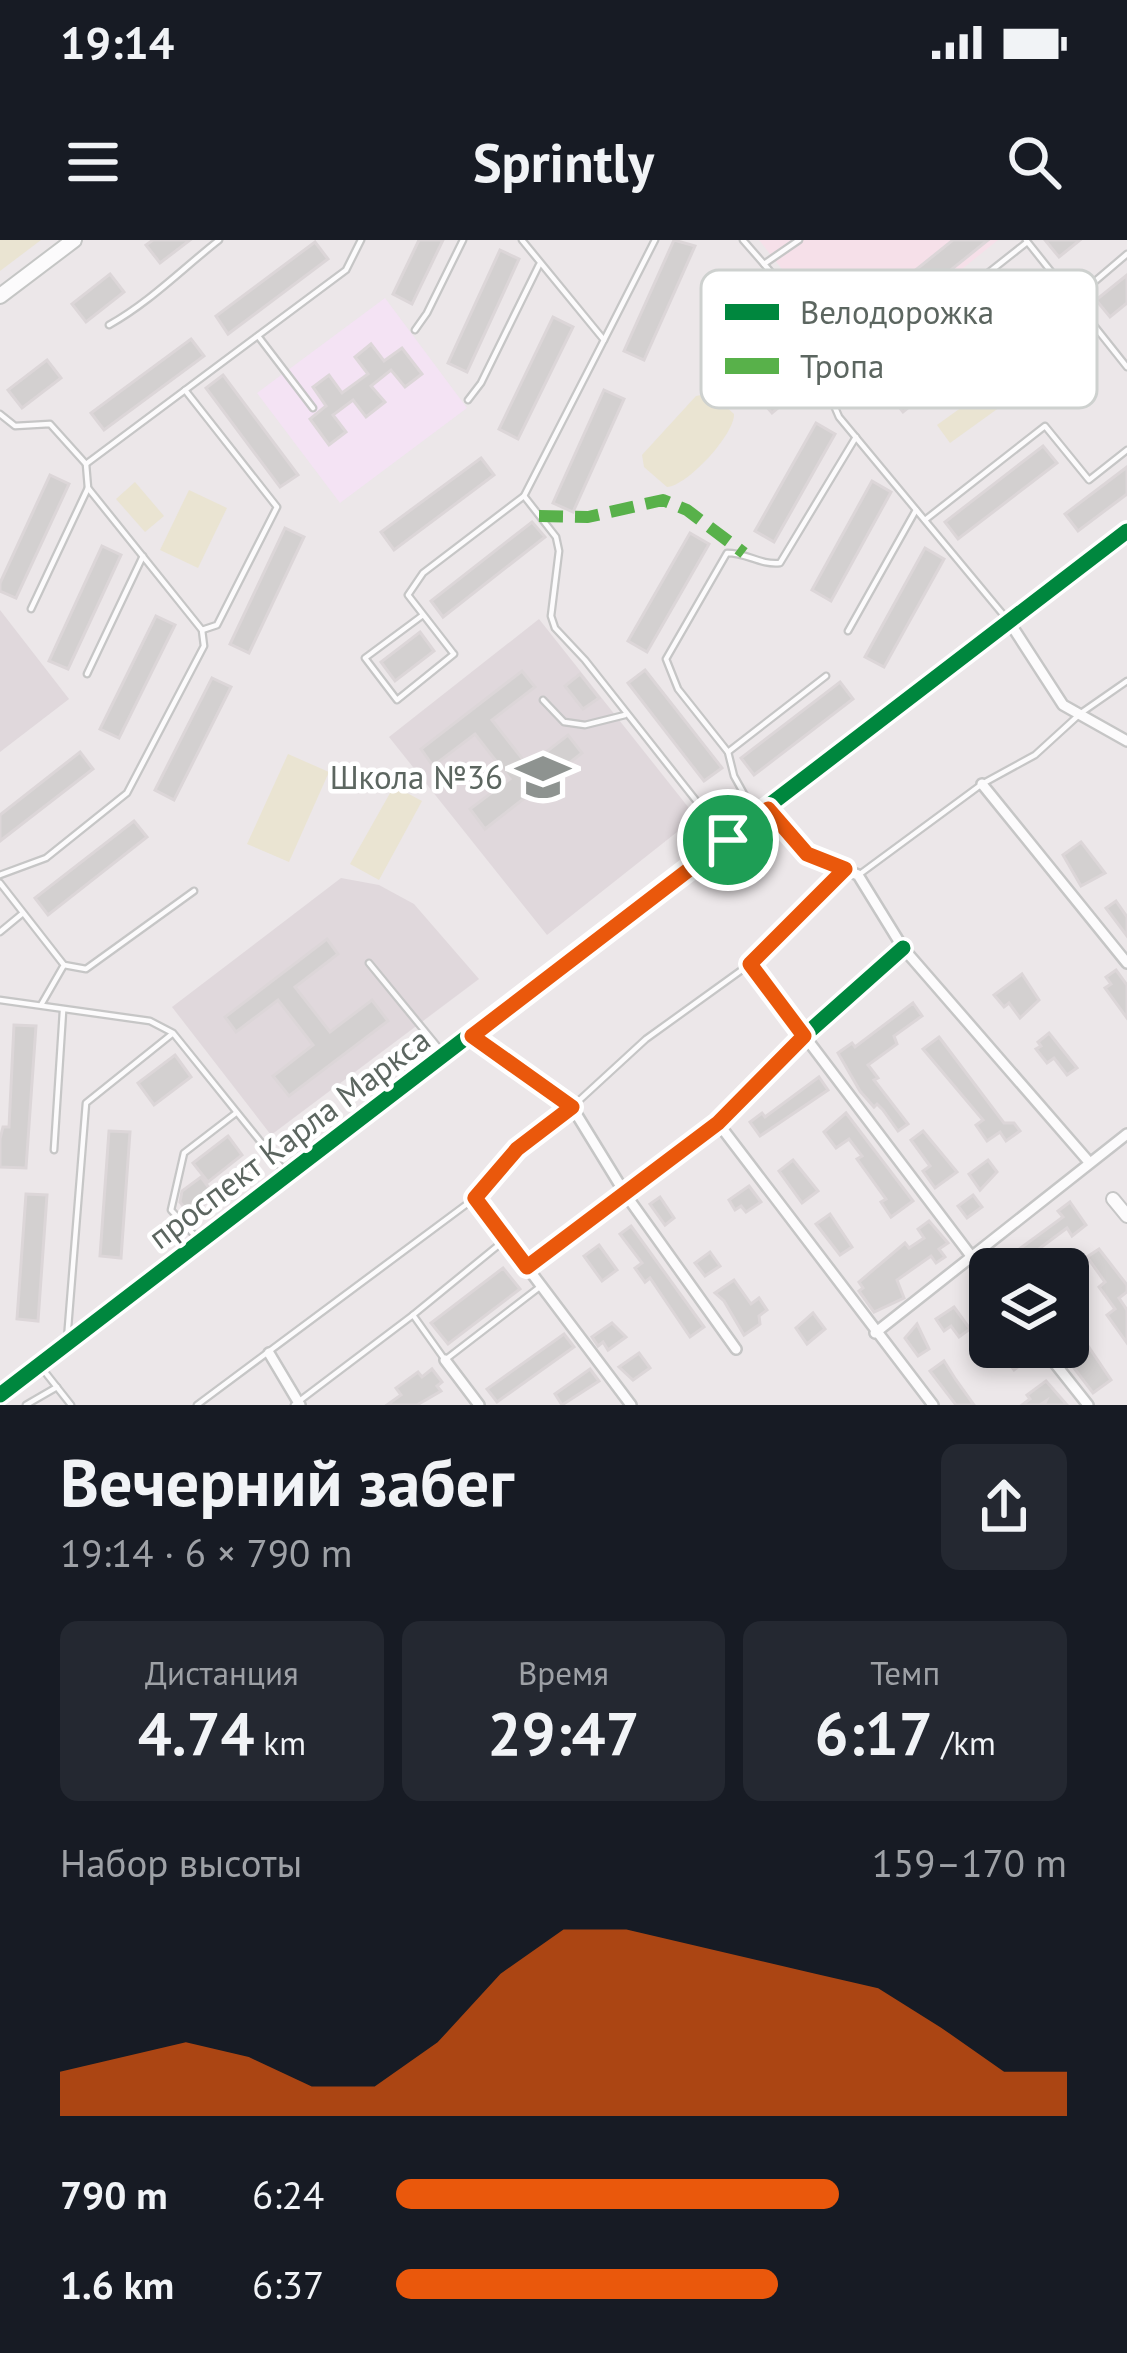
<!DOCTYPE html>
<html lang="ru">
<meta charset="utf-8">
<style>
:root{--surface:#171b24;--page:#242831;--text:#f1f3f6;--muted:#9ea1a6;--accent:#ea580c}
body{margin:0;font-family:"PT Sans",sans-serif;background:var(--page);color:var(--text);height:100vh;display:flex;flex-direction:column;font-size:45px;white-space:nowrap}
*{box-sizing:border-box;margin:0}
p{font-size:39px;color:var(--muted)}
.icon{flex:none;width:66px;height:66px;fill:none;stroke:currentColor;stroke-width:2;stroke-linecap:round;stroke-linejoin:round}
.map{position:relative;height:1165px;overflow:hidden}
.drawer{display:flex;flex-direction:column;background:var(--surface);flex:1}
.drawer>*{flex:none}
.fabs{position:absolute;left:969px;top:1008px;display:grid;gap:24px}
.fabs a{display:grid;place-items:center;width:120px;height:120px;border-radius:18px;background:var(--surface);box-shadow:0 6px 18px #0003;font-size:60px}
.pin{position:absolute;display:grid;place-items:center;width:102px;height:102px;color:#fff;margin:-51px;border:6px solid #fff;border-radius:50%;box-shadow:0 3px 12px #0007}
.round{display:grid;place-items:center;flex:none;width:126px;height:126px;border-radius:18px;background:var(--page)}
.overview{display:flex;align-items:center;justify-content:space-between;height:204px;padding:0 60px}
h1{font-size:66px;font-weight:800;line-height:90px}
.stats{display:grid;grid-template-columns:repeat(3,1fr);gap:18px;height:204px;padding:12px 60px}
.stats div{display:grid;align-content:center;border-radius:18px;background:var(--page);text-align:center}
.stats b{font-size:60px;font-weight:800}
.stats small{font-size:33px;font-weight:400}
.stats p{font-size:33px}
.chart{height:336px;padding:24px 60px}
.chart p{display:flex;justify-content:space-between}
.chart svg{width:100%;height:216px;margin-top:12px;fill:var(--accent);opacity:.7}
ul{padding:0 60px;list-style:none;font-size:39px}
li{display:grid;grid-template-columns:192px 144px 1fr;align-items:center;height:90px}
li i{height:30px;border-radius:15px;background:var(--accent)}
.status{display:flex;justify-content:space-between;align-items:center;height:84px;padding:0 60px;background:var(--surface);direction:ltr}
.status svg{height:33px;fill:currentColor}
header{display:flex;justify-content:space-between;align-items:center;height:156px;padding:0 60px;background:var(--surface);font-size:54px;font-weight:800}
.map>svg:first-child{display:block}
.commercial{fill:#f6e0e9}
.education{fill:#e0d8dc}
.medical{fill:#f4e3f4}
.green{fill:#eae4d2}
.building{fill:#d3d0d0;stroke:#dcd6d8;stroke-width:3}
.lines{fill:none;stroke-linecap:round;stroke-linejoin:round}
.service-casing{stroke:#c6c6c6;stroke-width:9}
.minor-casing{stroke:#c6c6c6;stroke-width:14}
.tertiary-casing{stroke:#c6c6c6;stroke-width:16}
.secondary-casing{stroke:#c5c6c5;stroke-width:18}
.service{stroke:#fcfbfc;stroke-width:4.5}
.minor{stroke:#fcfbfc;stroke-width:9}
.tertiary{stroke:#fcfbfc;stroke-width:12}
.secondary{stroke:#fcfbfc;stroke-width:14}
.quiet{stroke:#58b14a;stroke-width:12;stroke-dasharray:24 12;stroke-linecap:butt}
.cycleway-casing{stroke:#fff;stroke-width:22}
.cycleway{stroke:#00873e;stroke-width:15}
.route-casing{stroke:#fff;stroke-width:24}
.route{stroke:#ea580c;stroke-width:15}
.labels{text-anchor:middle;stroke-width:9;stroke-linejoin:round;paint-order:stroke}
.poi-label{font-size:33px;fill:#5c6660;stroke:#fff;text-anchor:end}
.street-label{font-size:33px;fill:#5c6660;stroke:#fff}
.key{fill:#fff;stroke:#ced1cf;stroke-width:3}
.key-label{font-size:33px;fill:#5c6660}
</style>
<div class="status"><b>19:14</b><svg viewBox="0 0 49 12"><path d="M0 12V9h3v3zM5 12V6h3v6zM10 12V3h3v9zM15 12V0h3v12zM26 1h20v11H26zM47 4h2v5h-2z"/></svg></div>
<header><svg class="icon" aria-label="menu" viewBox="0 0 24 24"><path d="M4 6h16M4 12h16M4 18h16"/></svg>Sprintly<svg class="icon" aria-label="search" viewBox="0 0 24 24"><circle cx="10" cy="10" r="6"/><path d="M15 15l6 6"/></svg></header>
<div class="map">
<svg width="1127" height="1165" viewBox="0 0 1127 1165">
<rect width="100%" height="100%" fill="#ece7e9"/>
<polygon class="commercial" points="759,0 998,0 852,118"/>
<g class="education">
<polygon points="0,370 69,459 0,512"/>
<polygon points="539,379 696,577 547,695 389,497"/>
<polygon points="341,638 379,645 414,664 479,739 271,895 172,767"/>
</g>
<polygon class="medical" points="385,58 467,168 340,263 257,153"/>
<g class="green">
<polygon points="0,0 41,0 0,31"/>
<polygon points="987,149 1000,167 950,203 937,185"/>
<path d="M711,153l23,21c1,20 -47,72 -67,73l-23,-20 -2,-12 54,-59z"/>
<polygon points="135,242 164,276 145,292 116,259"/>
<polygon points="189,250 227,268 198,328 160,310"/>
<polygon points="288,514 329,532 289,622 247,604"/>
<polygon points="394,546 422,561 379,640 350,624"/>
</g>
<g class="building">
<polygon points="153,0 190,0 160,23 146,5"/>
<polygon points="419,0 443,0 412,64 393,54"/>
<polygon points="674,0 695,6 644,120 624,111"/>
<polygon points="953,0 988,0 916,58 902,41"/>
<polygon points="1045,0 1080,0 1059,17"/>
<polygon points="315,2 328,19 228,94 216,76"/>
<polygon points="500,10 519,19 467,132 448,123"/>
<polygon points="110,34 124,52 86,82 72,64"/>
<polygon points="1035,35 1050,53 903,172 888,153"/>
<polygon points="1127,35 1127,63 1110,77 1096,60"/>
<polygon points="553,77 573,87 518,199 499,189"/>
<polygon points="729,85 790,158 772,173 710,100"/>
<polygon points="191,99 204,116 104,190 91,173"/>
<polygon points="371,104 384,121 402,108 422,134 405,147 391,130 371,146 385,162 366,177 353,160 333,175 346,192 329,205 310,179 326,166 313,147 329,135 342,153 368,134 355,117"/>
<polygon points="47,120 61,138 22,168 8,150"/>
<polygon points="223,135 298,235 280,247 206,148"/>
<polygon points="604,150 624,159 573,272 553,263"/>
<polygon points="816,183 835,194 774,302 755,291"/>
<polygon points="1043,206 1057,223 958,299 945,282"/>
<polygon points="481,218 494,235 394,310 381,292"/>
<polygon points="1127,227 1127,254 1078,291 1065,274"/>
<polygon points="50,235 69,244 16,358 0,351 0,343"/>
<polygon points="872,241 891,252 831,361 812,350"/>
<polygon points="532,282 545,297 443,377 431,361"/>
<polygon points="285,288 304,297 249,413 230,404"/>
<polygon points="690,293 709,304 647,412 628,401"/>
<polygon points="102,306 121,315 68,429 49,421"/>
<polygon points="925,308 944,319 884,427 865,417"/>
<polygon points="156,376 175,385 119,498 100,489"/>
<polygon points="420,392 434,411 395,441 381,422"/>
<polygon points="645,430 722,528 704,541 628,443"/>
<polygon points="522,431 535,447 492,480 528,526 568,495 582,513 485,589 470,569 510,539 475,494 433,526 421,509"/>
<polygon points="580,434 599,458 583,469 565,446"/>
<polygon points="212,438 231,447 174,560 155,550"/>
<polygon points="840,442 853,459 754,535 741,518"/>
<polygon points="80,512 93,529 0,601 0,575"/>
<polygon points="134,581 147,597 48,675 35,658"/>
<polygon points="1081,602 1105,633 1081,646 1063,615"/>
<polygon points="1116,661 1127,677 1127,696 1106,668"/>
<polygon points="327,699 338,714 295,747 330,792 372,760 388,781 289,856 273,836 313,805 278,760 236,792 225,777"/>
<polygon points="1116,730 1127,745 1127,778 1105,748 1111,744 1106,737"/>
<polygon points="1022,734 1039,760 1020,778 1009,763 1004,767 994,755"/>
<polygon points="913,763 922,776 894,796 897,804 868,825 878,838 874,840 908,884 898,891 883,870 877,864 874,867 860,851 838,813 852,803 855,807"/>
<polygon points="14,785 36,786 26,928 0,927 0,899 3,887 9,887"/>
<polygon points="1049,793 1077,828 1067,835 1054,818 1047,823 1036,809 1041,806 1038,802"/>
<polygon points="939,797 1004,883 1014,883 1020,891 1006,901 1000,892 987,901 976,885 983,880 923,809"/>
<polygon points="175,815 191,837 154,865 138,843"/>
<polygon points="819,837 828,850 760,896 750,882 762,873 765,877"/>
<polygon points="846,873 913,961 891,977 881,962 886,959 857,919 862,916 849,899 836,908 824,892"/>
<polygon points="109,891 130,892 121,1018 100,1016"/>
<polygon points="923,891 957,932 935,948 923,931 930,926 911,900"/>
<polygon points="228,896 242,915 208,942 193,923"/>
<polygon points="793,920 818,951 802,963 779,931"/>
<polygon points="988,920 997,932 980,950 969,934"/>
<polygon points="201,937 215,956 190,975 180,962 182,951"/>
<polygon points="749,946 761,962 746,972 741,966 735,970 729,960"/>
<polygon points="26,954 47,955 38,1081 17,1079"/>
<polygon points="973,955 982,967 967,978 958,966"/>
<polygon points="660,957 674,978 665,985 650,964"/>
<polygon points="1070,962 1086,985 1072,996 1067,988 1020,1023 1025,1029 992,1029 1063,977 1058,971"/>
<polygon points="830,974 852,1007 840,1015 816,984"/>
<polygon points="929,981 948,1003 939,1009 945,1017 936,1023 931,1016 897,1040 904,1058 874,1072 859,1051 863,1048 859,1042 905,1003 909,1008 924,998 918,989"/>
<polygon points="631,986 704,1087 690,1097 650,1038 645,1042 635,1028 642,1023 620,994"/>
<polygon points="599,1005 617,1030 602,1041 584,1016"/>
<polygon points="1099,1009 1127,1045 1127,1052 1119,1058 1127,1070 1127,1103 1107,1075 1115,1069 1099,1047 1105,1042 1087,1017"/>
<polygon points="710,1012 720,1026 705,1036 695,1023"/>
<polygon points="503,1028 520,1049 448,1104 431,1083"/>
<polygon points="734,1040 751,1064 759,1058 767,1070 759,1076 760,1084 744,1095 724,1061 715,1053"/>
<polygon points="954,1067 970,1089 959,1097 951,1086 944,1091 936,1079"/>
<polygon points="813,1073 825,1089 807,1104 796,1088"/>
<polygon points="612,1083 626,1097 608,1110 603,1102 598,1106 592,1097"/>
<polygon points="917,1084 929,1109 918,1116 905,1098"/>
<polygon points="564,1094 574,1107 497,1162 487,1149"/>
<polygon points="1068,1094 1076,1105 1084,1100 1111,1140 1093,1153 1058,1107 1068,1107"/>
<polygon points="997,1107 1023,1107 1031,1117 1014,1130"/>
<polygon points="639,1113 650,1128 633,1140 619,1127"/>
<polygon points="944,1121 956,1140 974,1165 956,1165 930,1131"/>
<polygon points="432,1129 442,1142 437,1146 441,1151 417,1165 387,1165 401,1155 396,1148 418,1132 422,1137"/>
<polygon points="590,1129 599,1141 562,1165 555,1154"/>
<polygon points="1046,1141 1067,1165 1044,1165 1046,1161 1040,1165 1022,1165 1030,1159 1027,1155"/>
</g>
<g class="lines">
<defs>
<g id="service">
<polyline points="743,0 764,24 799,0"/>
<polyline points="1026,0 1127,127"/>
<polyline points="764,24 774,36"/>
<polyline points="784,47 854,137"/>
<polyline points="1073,60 1127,14"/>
<polyline points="740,64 806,146 833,163 839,177 1006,378"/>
<path d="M109,85c41,-23 73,-56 110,-85"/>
<polyline points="415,90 427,73 463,0"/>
<polyline points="258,96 313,168"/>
<polyline points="604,100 655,0"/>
<polyline points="185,150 277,267 217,385 202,390"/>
<polyline points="468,160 481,143 539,25"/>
<polyline points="833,163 855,138 1026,3"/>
<polyline points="0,174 15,186 50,184 86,224 88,248 202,390 204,406 127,553 46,618 0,635"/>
<polyline points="86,224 346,30 361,0"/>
<polyline points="524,256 556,297 559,311 551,376 555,388 585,420 724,596"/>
<polyline points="925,280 1045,186 1089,240 1127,210"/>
<polyline points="31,369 88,248"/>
<polyline points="423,375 365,418 397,460 454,414 453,413 408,355 423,333 524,256 604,100 522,0"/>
<polyline points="848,391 916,270"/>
<polyline points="87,434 143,316"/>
<polyline points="543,460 564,482 585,485 625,475"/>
<polyline points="728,512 826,436"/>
<path d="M754,572l-20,-36 -6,-24 -50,-63 -12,-30 61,-106c21,0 32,12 53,10l76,-126"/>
<polyline points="860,634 982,544 1035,515 1081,473 1127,441"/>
<polyline points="0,643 64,725 41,765"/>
<polyline points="0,692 23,673"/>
<polyline points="369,723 442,812"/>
<polyline points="64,725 86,729 194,651"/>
<polyline points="0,760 150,781 173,793 285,932"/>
<polyline points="473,796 571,866"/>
<polyline points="54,910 63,771"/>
<polyline points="197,998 171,970 184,913 236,873"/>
<polyline points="413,1075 506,999"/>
<polyline points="67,1100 86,863 172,794"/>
<polyline points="41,1127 71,1165"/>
<polyline points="26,1165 57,1147"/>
<polyline points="197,1165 475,958 517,909 572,867 646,799 750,724 843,631"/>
<polyline points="294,1165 413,1075 445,1120 541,1046"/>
</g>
<g id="minor">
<polyline points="1008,380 1063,465 1127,501"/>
<polyline points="982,544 1127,723"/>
<polyline points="768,569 807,614 858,635 903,708 1089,922"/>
<polyline points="750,724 990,1041"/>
<polyline points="572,867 626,955 736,1109"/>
<polyline points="718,883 933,1165"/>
<polyline points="475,958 631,1165"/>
<polyline points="527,1027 718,883 804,796 903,708"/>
<polyline points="875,1093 1127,894"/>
<polyline points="1042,1107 1088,1165"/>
<polyline points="269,1113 300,1165"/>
<polyline points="445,1120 479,1165"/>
</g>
<g id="tertiary">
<polyline points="1113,959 1127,976"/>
<polyline points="0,1155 1127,291"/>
</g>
<polyline id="secondary" points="0,56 74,0"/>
</defs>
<use href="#service" class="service-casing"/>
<use href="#minor" class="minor-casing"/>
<use href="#tertiary" class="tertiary-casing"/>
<use href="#secondary" class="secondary-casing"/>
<use href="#service" class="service"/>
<use href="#minor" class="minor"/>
<use href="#tertiary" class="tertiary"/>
<use href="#secondary" class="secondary"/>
<polyline class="quiet" points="539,276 588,277 663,260 687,270 744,313"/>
<defs>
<g id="cycleway">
<polyline points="527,1027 718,883 804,796 903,708"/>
<polyline points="0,1155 1127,291"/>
</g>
</defs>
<use href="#cycleway" class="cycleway-casing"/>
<use href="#cycleway" class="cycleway"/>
</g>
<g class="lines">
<defs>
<polygon id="route" points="768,569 807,614 845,629 750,724 804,796 718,883 527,1027 475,958 517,909 572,867 472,796"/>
</defs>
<use href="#route" class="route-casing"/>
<use href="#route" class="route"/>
</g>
<defs>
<symbol id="school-bare" viewBox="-9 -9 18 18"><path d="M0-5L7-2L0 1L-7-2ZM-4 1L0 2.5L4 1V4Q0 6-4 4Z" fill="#8e9390" stroke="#fff" stroke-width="2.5" paint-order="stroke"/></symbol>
</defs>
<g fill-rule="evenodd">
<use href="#school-bare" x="505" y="499" width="76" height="76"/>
</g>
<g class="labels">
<g class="poi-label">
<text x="503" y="549">Школа №36</text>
</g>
<g class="street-label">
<text transform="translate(289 898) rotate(-37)" y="12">проспект Карла Маркса</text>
</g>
</g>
<rect x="701" y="30" width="396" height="138" rx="18" class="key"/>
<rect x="725" y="64" width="54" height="16" fill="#00873e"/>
<rect x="725" y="118" width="54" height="16" fill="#58b14a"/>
<g class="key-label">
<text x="800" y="84">Велодорожка</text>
<text x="800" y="138">Тропа</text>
</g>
</svg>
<div class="fabs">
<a><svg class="icon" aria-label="layers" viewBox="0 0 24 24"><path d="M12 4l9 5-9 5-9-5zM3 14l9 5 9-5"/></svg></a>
</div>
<div class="pin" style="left:728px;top:600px;background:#1e9e55"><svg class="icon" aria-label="arrive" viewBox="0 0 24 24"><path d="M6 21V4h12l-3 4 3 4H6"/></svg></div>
</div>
<section class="drawer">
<div class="overview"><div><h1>Вечерний забег</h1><p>19:14 · 6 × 790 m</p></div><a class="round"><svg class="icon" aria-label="share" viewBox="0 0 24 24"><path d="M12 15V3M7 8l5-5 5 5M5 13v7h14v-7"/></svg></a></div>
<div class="stats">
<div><p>Дистанция</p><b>4.74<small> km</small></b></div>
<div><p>Время</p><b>29:47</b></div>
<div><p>Темп</p><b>6:17<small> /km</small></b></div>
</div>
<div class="chart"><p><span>Набор высоты</span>159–170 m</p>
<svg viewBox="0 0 160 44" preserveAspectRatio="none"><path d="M0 44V35L10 32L20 29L30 32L40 38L50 38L60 29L70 15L80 6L90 6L100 9L110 12L120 15L130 18L140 26L150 35L160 35V44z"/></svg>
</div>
<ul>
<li><b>790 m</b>6:24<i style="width:66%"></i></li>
<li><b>1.6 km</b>6:37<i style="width:57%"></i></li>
</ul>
</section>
